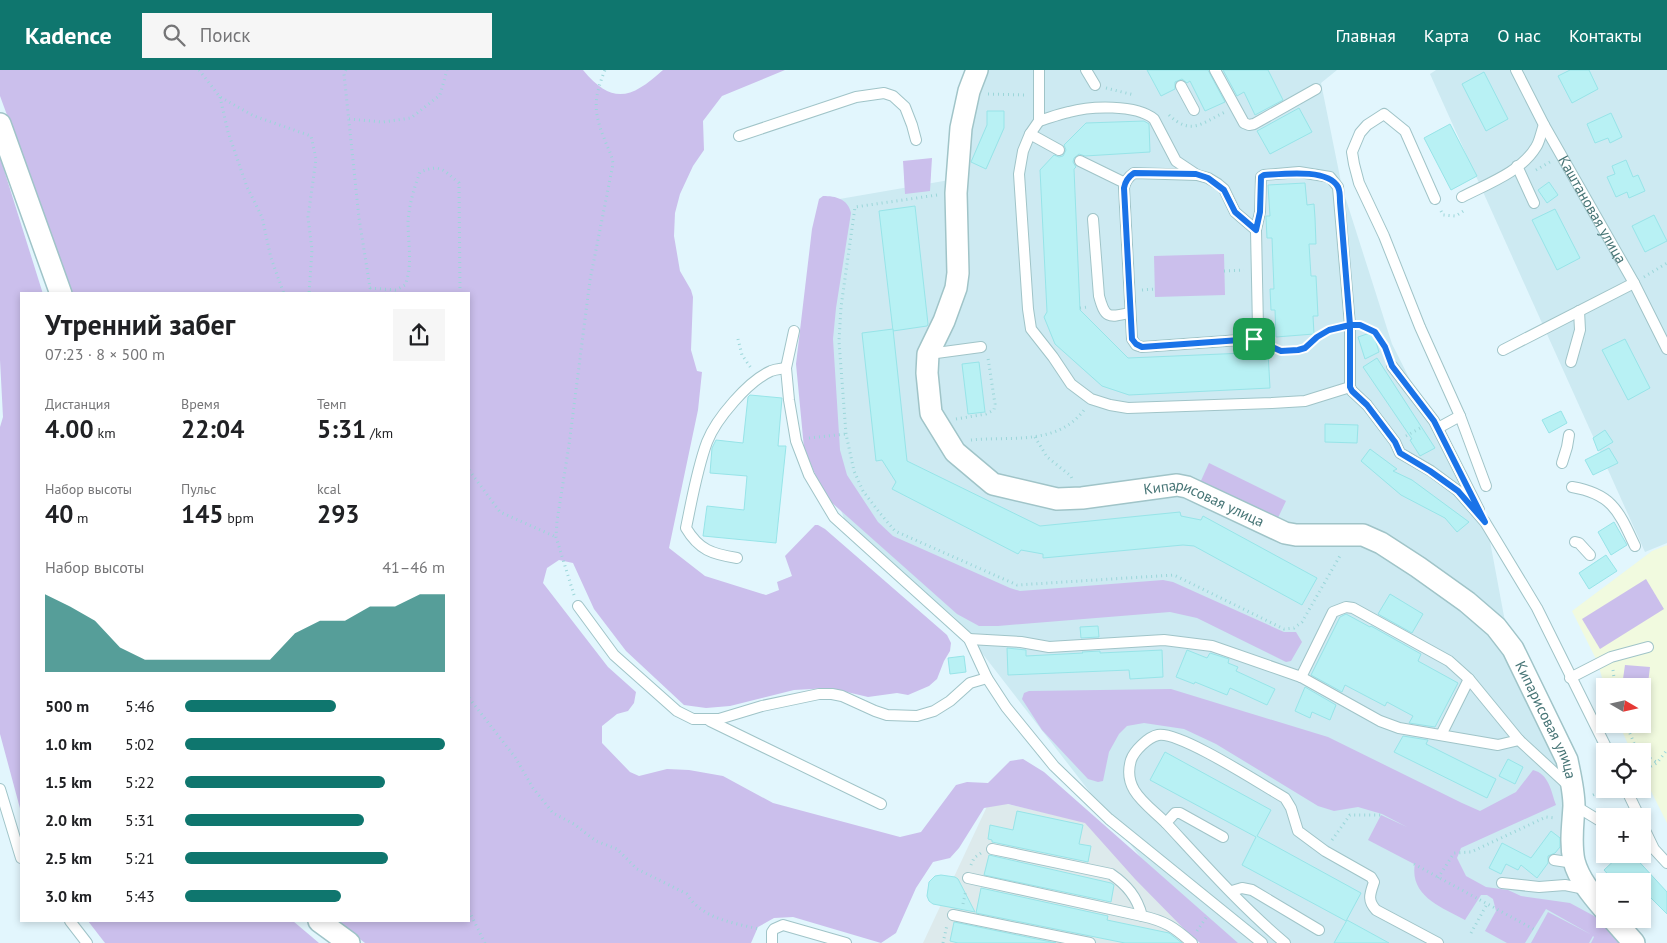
<!DOCTYPE html>
<html lang="ru">
<meta charset="utf-8">
<style>
:root{--surface:#fff;--page:#f6f6f6;--text:#202124;--muted:#757577;--accent:#0f766e}
body{margin:0;font-family:"PT Sans",sans-serif;background:var(--page);color:var(--text);height:100vh;display:flex;flex-direction:column;font-size:19px;white-space:nowrap}
*{box-sizing:border-box;margin:0}
p{font-size:16px;color:var(--muted)}
.icon{flex:none;width:28px;height:28px;fill:none;stroke:currentColor;stroke-width:2;stroke-linecap:round;stroke-linejoin:round}
.map{position:relative;flex:1;overflow:hidden}
.panel{position:absolute;left:20px;top:222px;width:450px;height:630px;display:flex;flex-direction:column;background:var(--surface);border-radius:0px;box-shadow:0 2px 8px #0003}
.panel>*{flex:none}
.needle{width:32px;rotate:99deg}
.buttons{position:absolute;left:1596px;top:608px;display:grid;gap:10px}
.buttons a{display:grid;place-items:center;width:55px;height:55px;border-radius:0px;background:var(--surface);box-shadow:0 2px 8px #0003;font-size:25px}
.pin{position:absolute;display:grid;place-items:center;width:42px;height:42px;color:#fff;margin:-21px;border-radius:10px;box-shadow:0 2px 8px #0006}
.round{display:grid;place-items:center;flex:none;width:52px;height:52px;border-radius:0px;background:var(--page)}
.overview{display:flex;align-items:center;justify-content:space-between;height:85px;padding:0 25px}
h1{font-size:28px;font-weight:700;line-height:38px}
.metrics{display:grid;grid-template-columns:repeat(3,1fr);gap:8px;height:85px;padding:5px 25px}
.metrics div{display:grid;align-content:center}
.metrics b{font-size:25px;font-weight:700}
.metrics small{font-size:14px;font-weight:400}
.metrics p{font-size:14px}
.chart{height:140px;padding:10px 25px}
.chart p{display:flex;justify-content:space-between}
.chart svg{width:100%;height:90px;margin-top:5px;fill:var(--accent);opacity:.7}
ul{padding:0 25px;list-style:none;font-size:16px}
li{display:grid;grid-template-columns:80px 60px 1fr;align-items:center;height:38px}
li i{height:12px;border-radius:6px;background:var(--accent)}
header{display:flex;align-items:center;gap:30px;box-sizing:border-box;height:70px;padding:0 25px;background:var(--accent);color:#fff}
header strong{font-size:24px}
nav{display:flex;gap:28px;margin-inline-start:auto;font-size:18px}
.search{width:350px;height:45px;background:var(--page);display:flex;align-items:center;gap:12px;box-sizing:border-box;padding:0 18px;border-radius:0px;color:var(--muted);font-size:19px}
.map>svg:first-child{display:block}
.residential{fill:#cdeaf2}
.industrial{fill:#ddeaec}
.education{fill:#f1fadf}
.green{fill:#cbbfec}
.building{fill:#b8f1f4;stroke:#97e4e8}
.lines{fill:none;stroke-linecap:round;stroke-linejoin:round}
.lane-casing{stroke:#a0c4c8;stroke-width:12}
.street-casing{stroke:#a0c4c8;stroke-width:24}
.path{stroke:#9bd6d9;stroke-width:3;stroke-dasharray:1 4;stroke-linecap:butt}
.lane{stroke:#fff;stroke-width:10}
.street{stroke:#fff;stroke-width:21}
.route-casing{stroke:#fff;stroke-width:10}
.route{stroke:#1a73e8;stroke-width:6}
.labels{text-anchor:middle;stroke-width:4;stroke-linejoin:round;paint-order:stroke}
.street-label{font-size:15px;fill:#477576;stroke:#e9f9ff}
</style>
<header>
<strong>Kadence</strong>
<div class="search"><svg class="icon" aria-label="search" viewBox="0 0 24 24"><circle cx="10" cy="10" r="6"/><path d="M15 15l6 6"/></svg>Поиск</div>
<nav><a>Главная</a><a>Карта</a><a>О нас</a><a>Контакты</a></nav>
</header>
<div class="map">
<svg width="1667" height="873" viewBox="0 0 1667 873">
<rect width="100%" height="100%" fill="#e2f6fd"/>
<g class="residential">
<polygon points="987,0 1337,0 1321,13 1342,117 1392,274 1489,466 1512,589 1562,690 1567,771 1628,873 1207,873 954,547 847,456 817,378 828,131 961,108 964,58"/>
<polygon points="1436,0 1667,0 1667,473 1645,482 1430,4"/>
</g>
<polygon class="industrial" points="990,730 1089,753 1198,873 923,873"/>
<polygon class="education" points="1667,475 1667,753 1643,705 1642,681 1631,681 1619,654 1642,654 1642,616 1605,616 1605,619 1598,593 1572,541 1652,481"/>
<g class="green">
<path d="M0,0h583c30,36 49,28 80,0h122l-63,26 -19,25 1,29 -11,16 -13,28 -5,19 -1,23 6,35 11,19 2,7 -2,53 6,21 5,1 -4,38 -29,138 36,28 61,19 13,-5 -2,-8 15,-6 -7,-20 30,-31h3l7,4 122,106 4,8 -1,8 -6,10 -7,18 -8,7 -21,9 -11,-2 -29,4 -38,-9 -36,2 -64,16 -24,2 -22,-3 -58,-54 -32,-42 -21,-46 -14,-3 -12,8 -4,15 65,84 28,25 -2,11 -6,8 -11,3 -15,12v17l28,29 9,4 28,-7 22,1 34,6 50,27 127,34 21,-5 35,-47 11,-3 21,1 22,-22 13,-2 21,13 194,171h-38l-13,-11 -52,-53 -50,-56 -77,-19 -24,4 -25,40 -9,10 -17,4 -17,26 -20,45 -15,10 -88,-26 -19,1 -16,9 -7,16h-386l-28,-22h132v-627h-396l-73,-198z"/>
<polygon points="0,87 43,224 21,224 21,742 0,664 0,357 3,347 0,290"/>
<polygon points="932,88 930,121 905,124 903,91"/>
<path d="M823,126c13,0 25,3 28,17l-15,95 -3,31 7,111 7,25 31,47 15,14 117,52 10,3 143,-11 10,2 111,50h12l6,10 -11,19 -5,1 -89,-44 -27,-6 -172,14h-19l-22,-12 -126,-112 -11,-16 -16,-38 -8,-84 16,-135 7,-30z"/>
<polygon points="1224,184 1225,225 1155,227 1154,186"/>
<polygon points="1209,393 1286,431 1276,452 1199,415"/>
<polygon points="1646,509 1664,539 1600,579 1582,549"/>
<polygon points="1625,595 1650,597 1647,622 1643,622 1642,616 1622,616"/>
<path d="M1171,619l157,48 134,66 18,8 36,-19 17,-22c16,4 18,21 23,35l-95,43 -4,10 9,18 20,11 22,3 13,6 49,7 26,14 25,26h-30l3,-6 -1,-1 -4,7h-58l17,-31 44,23 -46,-26 -21,34h-18l-22,-12 11,-20 -3,-12 -6,-4h-6l-16,25c-24,-13 -56,-24 -50,-57l-1,1 -46,-24 13,-25 26,12 -25,-13 -24,-7 -24,4 -16,-5 -102,-62 -32,-15 -40,-6 -17,3 -8,8 -10,18 -6,29 -5,1 -10,-3 -46,-49 -20,-31 2,-6 5,-2z"/>
<polygon points="88,851 293,851 319,873 105,873"/>
</g>
<g class="building">
<polygon points="1147,0 1208,0 1225,32 1205,41 1190,11 1187,13 1182,9 1175,12 1175,19 1161,26"/>
<polygon points="1223,0 1268,0 1283,30 1255,45 1244,22 1237,26"/>
<polygon points="1570,0 1589,0 1598,19 1572,33 1558,6"/>
<polygon points="1484,2 1508,49 1486,61 1462,14"/>
<polygon points="1299,38 1312,62 1270,84 1257,61"/>
<polygon points="987,41 1004,41 1004,58 986,99 971,92 987,55"/>
<polygon points="1611,43 1622,67 1610,73 1608,68 1595,73 1587,54"/>
<polygon points="1144,51 1149,54 1150,82 1085,86 1079,84 1074,88 1073,92 1076,97 1074,99 1080,240 1128,288 1268,282 1270,318 1129,325 1102,316 1055,274 1044,247 1047,242 1040,100 1054,85 1059,87 1063,86 1066,80 1064,75 1086,53"/>
<polygon points="1450,54 1477,106 1451,120 1424,68"/>
<polygon points="1626,90 1633,107 1638,105 1645,121 1629,128 1627,122 1616,127 1607,107 1615,104 1612,96"/>
<polygon points="1549,112 1558,125 1547,133 1538,120"/>
<polygon points="1305,113 1307,135 1314,134 1315,148 1316,174 1309,174 1311,206 1316,206 1318,246 1313,246 1314,264 1276,267 1275,240 1271,240 1270,219 1274,219 1272,168 1267,168 1266,148 1266,146 1270,146 1268,115"/>
<polygon points="915,136 928,254 927,256 893,261 879,141"/>
<polygon points="1555,139 1580,188 1557,200 1532,150"/>
<polygon points="1654,145 1667,171 1645,182 1632,156"/>
<polygon points="893,259 907,391 1040,456 1180,442 1181,446 1201,450 1203,446 1317,508 1302,535 1194,476 1183,475 1043,488 1043,484 1021,480 1018,484 892,419 896,412 882,390 876,391 862,263"/>
<polygon points="1373,262 1379,282 1365,289 1358,267"/>
<polygon points="1625,269 1650,318 1628,330 1602,280"/>
<polygon points="1377,288 1435,378 1420,386 1410,370 1412,369 1363,297"/>
<polygon points="979,292 985,342 968,344 962,294"/>
<polygon points="750,325 782,328 778,376 786,376 776,473 703,466 707,436 744,440 747,406 710,403 712,378 716,370 743,373 748,327"/>
<polygon points="1561,341 1567,353 1549,363 1542,350"/>
<polygon points="1325,354 1358,355 1357,373 1325,372"/>
<polygon points="1605,360 1613,372 1598,381 1593,368"/>
<polygon points="1609,378 1618,393 1593,405 1585,390"/>
<polygon points="1370,379 1397,399 1393,401 1412,410 1469,452 1457,462 1445,448 1401,425 1361,391"/>
<polygon points="1614,452 1627,475 1611,485 1598,462"/>
<polygon points="1606,485 1617,501 1589,519 1579,503"/>
<polygon points="1390,524 1423,544 1412,563 1378,544"/>
<polygon points="1346,544 1370,557 1371,556 1421,584 1418,591 1458,613 1435,657 1409,653 1413,646 1387,632 1385,636 1345,615 1342,622 1311,605 1340,547"/>
<polygon points="1098,556 1099,567 1081,568 1080,557"/>
<polygon points="1007,578 1026,580 1026,586 1083,583 1082,582 1100,581 1100,583 1162,580 1163,607 1130,609 1129,600 1008,605"/>
<polygon points="1187,580 1207,588 1210,583 1229,589 1228,593 1238,597 1236,601 1275,619 1267,635 1230,618 1227,625 1195,612 1194,614 1176,607"/>
<polygon points="964,586 966,602 950,604 948,588"/>
<polygon points="1305,617 1336,635 1330,650 1312,642 1310,648 1295,641"/>
<polygon points="1403,666 1428,670 1426,674 1496,709 1487,728 1394,682"/>
<polygon points="1165,682 1271,740 1257,766 1361,823 1346,851 1242,795 1256,767 1150,710"/>
<polygon points="1508,689 1523,697 1515,714 1499,706"/>
<polygon points="1017,741 1083,755 1079,774 1091,776 1088,792 992,772 992,770 988,769 990,755 1013,760"/>
<polygon points="1551,761 1560,768 1560,777 1555,783 1548,786 1548,793 1537,808 1521,795 1518,800 1506,794 1501,804 1489,798 1502,773 1531,788"/>
<polygon points="1621,784 1632,784 1667,822 1667,844 1642,819 1642,811 1614,811 1604,800"/>
<polygon points="989,785 1111,813 1114,815 1111,832 984,805"/>
<polygon points="941,805 955,807 958,809 975,842 933,834 929,831 927,826 929,812 935,806"/>
<polygon points="981,818 1108,846 1107,850 1169,863 1182,873 1125,873 976,843"/>
<polygon points="1347,850 1389,873 1334,873"/>
<polygon points="954,852 1056,873 958,873 950,871"/>
</g>
<g class="lines">
<defs>
<g id="lane">
<path d="M1039,0v51c10,-3 20,-7 30,-9 21,-6 67,-8 85,7l22,42 21,14 -63,-2c-6,4 -9,9 -10,15l8,151 4,6 6,2 112,-8 4,-11 -2,-98 4,-18 1,-35 3,-2 35,-3 31,5 8,10 12,138v62l2,4 15,14 28,37 5,11 31,18 27,20 27,31 52,86 71,143"/>
<polyline points="1086,0 1095,15"/>
<polyline points="1215,0 1244,53 1249,55 1254,54 1316,19"/>
<path id="s1" d="M1516,0l28,55 90,158 33,66"/>
<polyline points="1181,16 1194,40"/>
<polyline points="1039,51 1030,64 1059,80"/>
<polyline points="1030,64 1023,81 1019,104 1028,239 1031,259 1053,287 1071,314 1091,329 1110,335 1128,338 1272,333 1305,331 1350,317"/>
<polyline points="739,66 856,27 884,23 893,26 905,37 912,55 916,70"/>
<polyline points="1080,91 1125,113"/>
<polyline points="1517,96 1534,133"/>
<polyline points="1197,105 1208,108 1218,114 1224,119 1235,142 1256,160"/>
<path d="M1462,127c25,-13 59,-25 74,-50 4,-6 5,-15 8,-22"/>
<polyline points="1435,129 1405,61 1384,44 1367,55 1360,63 1352,82 1354,94 1359,113 1384,166 1420,257 1460,346 1438,358"/>
<path d="M1093,149l6,77c6,22 9,22 30,17"/>
<polyline points="794,261 786,298 789,330 796,371 809,405 834,447 969,569 987,608 1006,637 1054,696 1109,749 1262,873"/>
<polyline points="1503,280 1634,213"/>
<polyline points="929,284 981,277"/>
<polyline points="1571,292 1580,260 1579,241"/>
<polyline points="1392,296 1434,351 1479,440"/>
<polyline points="1460,346 1486,416"/>
<polyline points="1562,393 1567,377 1569,365"/>
<path d="M1572,417c41,7 47,25 63,59"/>
<polyline points="1575,472 1579,473 1590,485"/>
<path d="M737,488c-25,-4 -38,-8 -51,-30 6,-29 11,-59 21,-86 9,-23 41,-61 64,-71 5,-2 10,-2 15,-3"/>
<polyline points="578,536 614,585 677,641 693,649 719,649 762,636 819,624 832,624 842,626 875,641 887,645 917,646 934,641 950,631 970,613 987,608"/>
<polyline points="969,569 1021,572 1049,577 1164,570 1212,576 1301,607 1380,651 1399,658 1498,675 1519,670 1569,716"/>
<polyline points="1301,607 1333,542 1346,537 1353,538 1449,591 1469,609 1519,670"/>
<polyline points="1570,608 1611,587 1648,577"/>
<polyline points="710,651 881,734"/>
<polyline points="1441,665 1469,609"/>
<polyline points="0,719 21,788"/>
<polyline points="1626,719 1639,746"/>
<polyline points="1574,735 1605,754"/>
<path d="M1166,753c-19,-19 -44,-33 -35,-63 3,-9 17,-23 27,-25 22,-4 104,50 127,63l6,10 7,23 27,20 46,26 3,5c-4,12 -7,18 2,28l62,33"/>
<polyline points="1642,754 1654,779 1667,793"/>
<path d="M1223,767l-43,-24h-5l-9,10c38,41 76,84 119,120"/>
<path d="M992,779l119,25c16,11 26,23 31,42 23,5 32,11 50,27"/>
<polyline points="1554,790 1574,793"/>
<polyline points="968,808 1142,846"/>
<polyline points="1502,813 1539,817 1565,815 1585,819"/>
<polyline points="1232,821 1242,818 1252,820 1319,860"/>
<polyline points="953,845 1090,873"/>
<polyline points="70,851 87,873"/>
<polyline points="772,873 772,862 774,859 783,855 846,873"/>
</g>
<g id="street">
<path id="s2" d="M977,0l-8,21 -8,37 -5,65 2,80 -2,15 -12,33 -16,33 -1,19 4,40 24,39 38,32 64,15 25,-1 95,-13 10,2 98,46 11,2h67l18,8 37,24 49,35 29,25 17,22 54,111c3,15 7,31 7,46 -1,18 -4,37 0,55 5,19 19,35 31,49"/>
<polyline points="0,54 61,224"/>
<polyline points="1613,849 1634,873"/>
<polyline points="319,851 349,873"/>
</g>
</defs>
<use href="#lane" class="lane-casing"/>
<use href="#street" class="street-casing"/>
<g class="path">
<polyline points="199,0 220,27 254,46 311,66 316,89 308,147 312,180 309,224"/>
<polyline points="346,0 344,4 359,148 371,224"/>
<polyline points="1106,18 1134,25"/>
<polyline points="988,24 1027,25"/>
<polyline points="220,27 228,62 247,117 262,147 271,188 284,224"/>
<path d="M1169,45c22,21 33,8 56,-3"/>
<polyline points="349,49 383,52 411,48 440,25 447,0"/>
<polyline points="1536,100 1550,92"/>
<polyline points="937,125 855,137 841,237 839,271 846,364 854,401 863,421 879,442 895,461 1017,515 1174,505 1284,559 1294,558 1302,552 1341,484"/>
<polyline points="1441,141 1443,145 1456,146 1465,140"/>
<polyline points="1224,201 1244,200"/>
<polyline points="1644,207 1667,193"/>
<path d="M370,218l26,2 9,-5c8,-19 3,-43 3,-63 1,-17 6,-34 12,-50 21,-8 22,-3 39,11l1,111"/>
<polyline points="1142,220 1155,219"/>
<polyline points="1080,238 1088,237"/>
<path d="M1362,256c15,6 20,14 26,29"/>
<polyline points="738,269 742,285 751,298"/>
<path d="M1266,274c42,21 39,-9 72,-16"/>
<polyline points="956,349 986,344 994,340 995,334 988,288"/>
<polyline points="1406,366 1422,357"/>
<polyline points="1035,367 1047,387 1071,406 1073,411"/>
<polyline points="809,368 846,364"/>
<path d="M971,370c39,-4 86,6 113,-30"/>
<polyline points="469,400 500,442 556,467"/>
<path d="M574,525l-18,-58 1,-16 12,-76 21,-165 23,-116c-1,-10 -6,-17 -9,-26 -11,-27 -10,-41 1,-68"/>
<polyline points="1613,600 1615,616"/>
<path d="M469,628l46,59 18,31 20,25 21,11 22,17 21,8 20,20 50,25c15,25 47,29 72,35"/>
<polyline points="1626,654 1634,673 1641,681"/>
<polyline points="1642,683 1656,692"/>
<polyline points="1642,701 1657,693 1667,680"/>
<polyline points="1593,725 1606,719"/>
<polyline points="1332,770 1350,745 1381,745"/>
<polyline points="1414,794 1537,861"/>
<polyline points="971,795 974,788 981,783"/>
<polyline points="1438,808 1454,783 1471,782 1546,747 1555,748"/>
<polyline points="963,834 966,820"/>
<polyline points="469,841 485,873"/>
<polyline points="1197,861 1208,845"/>
<polyline points="1471,863 1487,834"/>
<polyline points="943,873 947,855"/>
</g>
<use href="#lane" class="lane"/>
<use href="#street" class="street"/>
</g>
<g class="lines">
<defs>
<path id="route" d="M1254,269l-112,8 -6,-3 -4,-5 -8,-151c1,-6 4,-11 10,-15l62,1 12,4 16,12 11,22 21,18 4,-18 1,-35 3,-2c18,-1 64,-7 74,12 2,4 2,11 2,15l10,123v62l2,4 15,14 28,37 5,11 30,18 28,20 27,31 -51,-101 -42,-55 -7,-19 -10,-15 -15,-7h-10l-21,5 -12,7 -12,11 -7,2 -17,1 -27,-12"/>
</defs>
<use href="#route" class="route-casing"/>
<use href="#route" class="route"/>
</g>
<g class="labels">
<g class="street-label">
<text dy="5" stroke="none"><textPath href="#s1" startOffset="159">Каштановая улица</textPath></text>
<text dy="5" stroke="none"><textPath href="#s2" startOffset="664">Кипарисовая улица</textPath></text>
<text dy="5" stroke="none"><textPath href="#s2" startOffset="1099">Кипарисовая улица</textPath></text>
</g>
</g>
</svg>
<div class="buttons">
<a><svg class="needle" viewBox="-14 -14 28 28"><path d="M0-13l5 13h-10z" fill="#e53935"/><path d="M0 13l5-13h-10z" fill="#757577"/></svg></a>
<a><svg class="icon" aria-label="locate" viewBox="0 0 24 24"><circle cx="12" cy="12" r="6"/><path d="M12 2v4M12 18v4M2 12h4M18 12h4"/></svg></a>
<a>+</a>
<a>−</a>
</div>
<div class="pin" style="left:1254px;top:269px;background:#1e9e55"><svg class="icon" aria-label="arrive" viewBox="0 0 24 24"><path d="M6 21V4h12l-3 4 3 4H6"/></svg></div>
<section class="panel">
<div class="overview"><div><h1>Утренний забег</h1><p>07:23 · 8 × 500 m</p></div><a class="round"><svg class="icon" aria-label="share" viewBox="0 0 24 24"><path d="M12 15V3M7 8l5-5 5 5M5 13v7h14v-7"/></svg></a></div>
<div class="metrics">
<div><p>Дистанция</p><b>4.00<small> km</small></b></div>
<div><p>Время</p><b>22:04</b></div>
<div><p>Темп</p><b>5:31<small> /km</small></b></div>
</div>
<div class="metrics">
<div><p>Набор высоты</p><b>40<small> m</small></b></div>
<div><p>Пульс</p><b>145<small> bpm</small></b></div>
<div><p>kcal</p><b>293</b></div>
</div>
<div class="chart"><p><span>Набор высоты</span>41–46 m</p>
<svg viewBox="0 0 160 44" preserveAspectRatio="none"><path d="M0 44V6L10 12L20 19L30 32L40 38L50 38L60 38L70 38L80 38L90 38L100 25L110 19L120 19L130 12L140 12L150 6L160 6V44z"/></svg>
</div>
<ul>
<li><b>500 m</b>5:46<i style="width:58%"></i></li>
<li><b>1.0 km</b>5:02<i style="width:100%"></i></li>
<li><b>1.5 km</b>5:22<i style="width:77%"></i></li>
<li><b>2.0 km</b>5:31<i style="width:69%"></i></li>
<li><b>2.5 km</b>5:21<i style="width:78%"></i></li>
<li><b>3.0 km</b>5:43<i style="width:60%"></i></li>
</ul>
</section>
</div>
